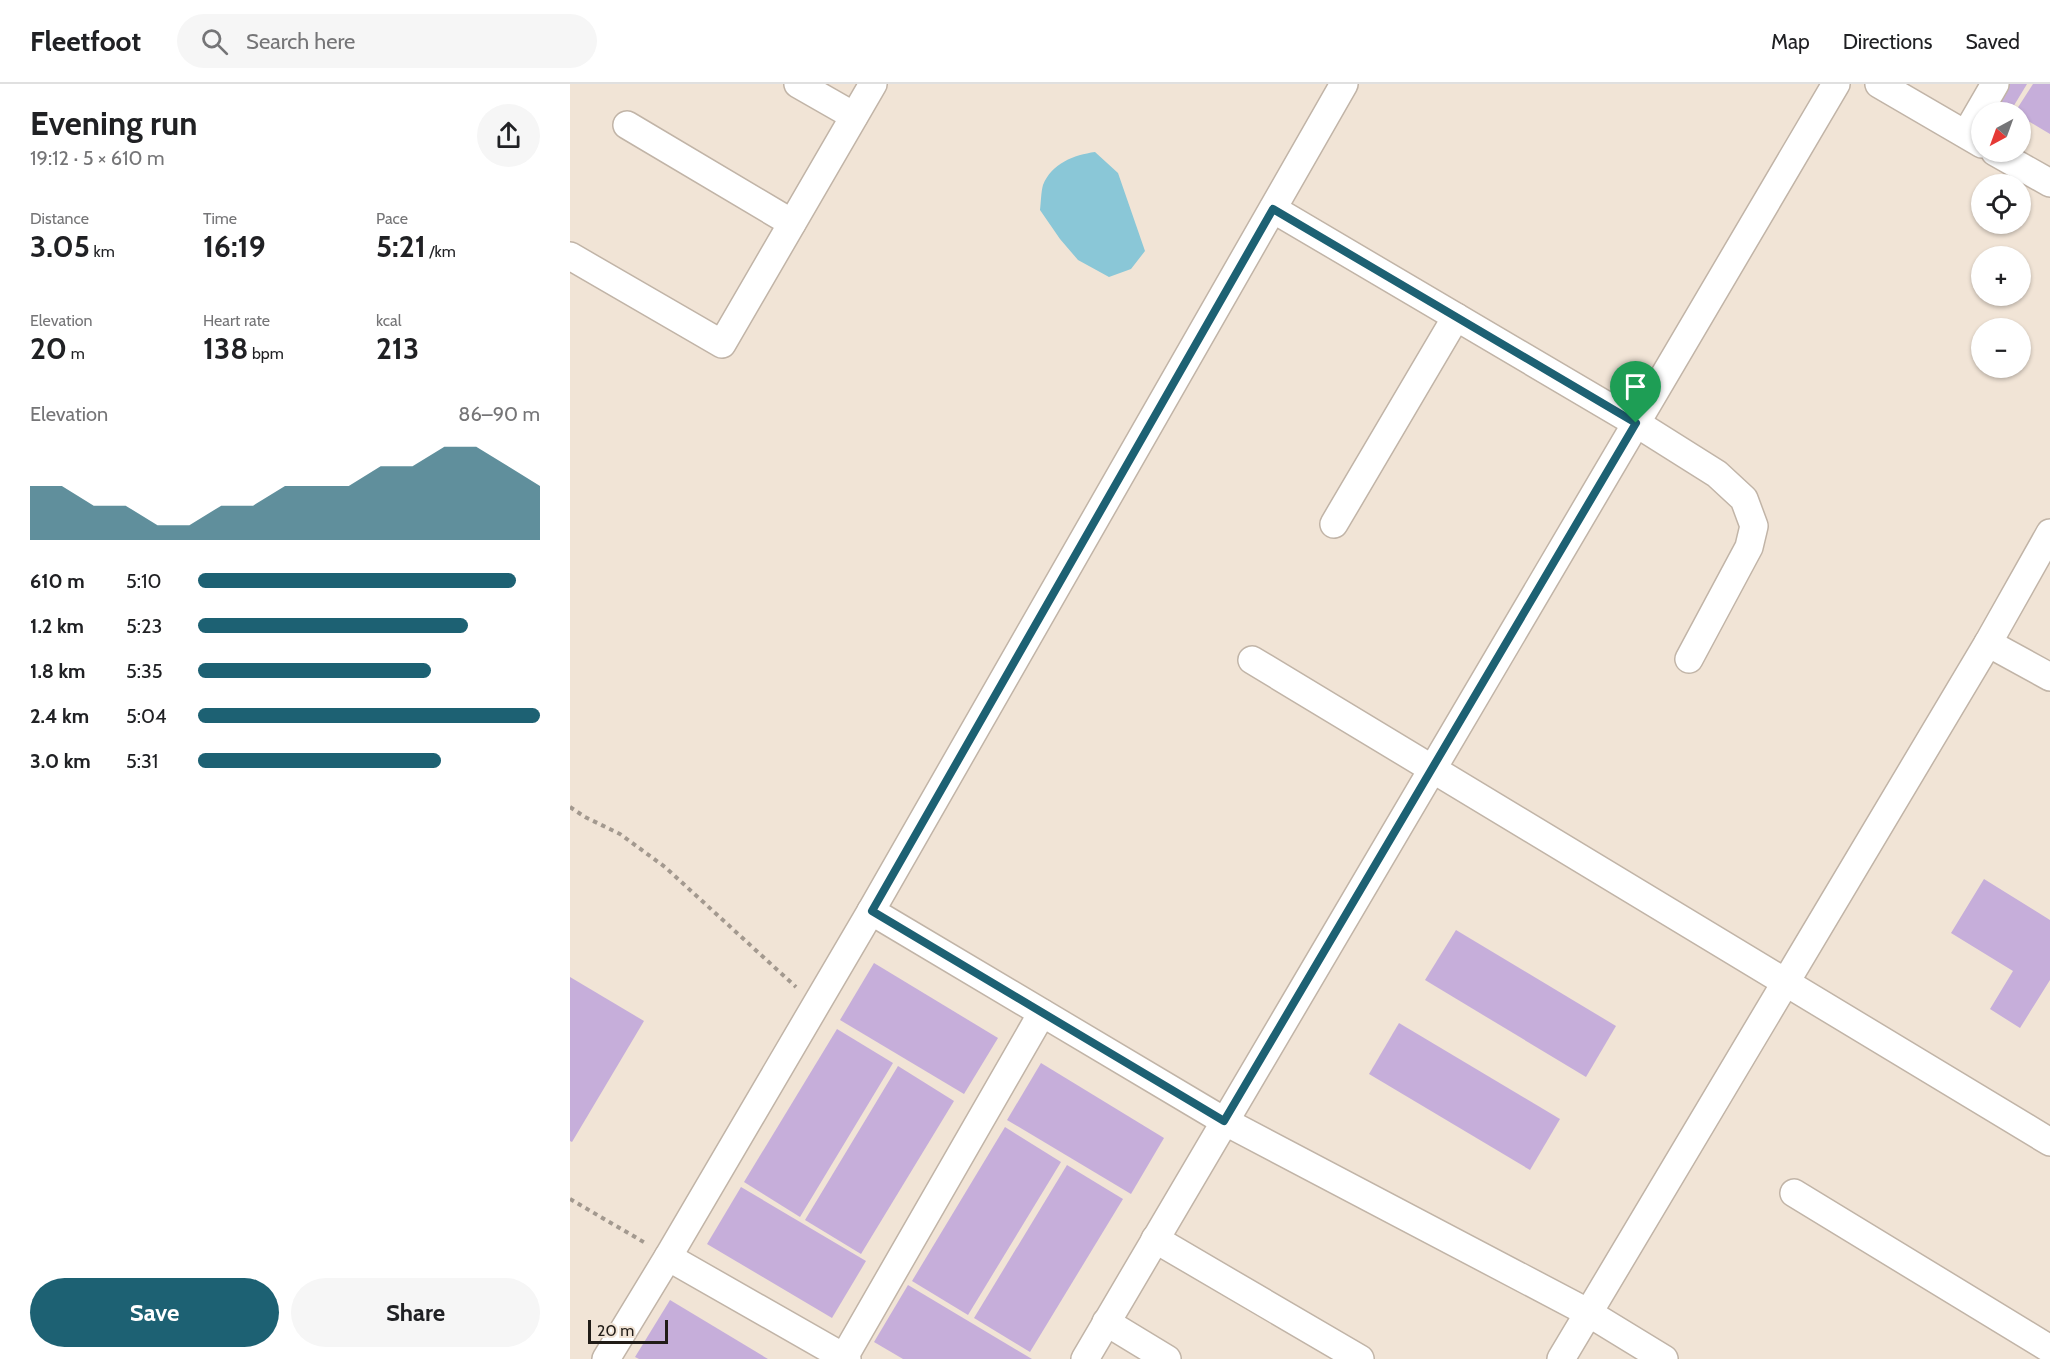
<!DOCTYPE html>
<meta charset="utf-8">
<style>
:root{--surface:#fff;--page:#f6f6f6;--text:#202124;--muted:#757577;--line:#e0e0e0;--accent:#1d6173}
body{margin:0;font-family:Cabin,sans-serif;background:var(--page);color:var(--text);height:100vh;display:flex;flex-direction:column;font-size:22px;white-space:nowrap}
*{box-sizing:border-box;margin:0}
p{font-size:20px;color:var(--muted)}
.icon{flex:none;width:33px;height:33px;fill:none;stroke:currentColor;stroke-width:2;stroke-linecap:round;stroke-linejoin:round}
.map{position:relative;flex:1;overflow:hidden}
.side{display:flex;flex-direction:column;background:var(--surface);width:570px}
.side>*{flex:none}
.needle{width:39px;rotate:221deg}
.controls{position:absolute;left:1401px;top:18px;display:grid;gap:12px}
.controls a{display:grid;place-items:center;width:60px;height:60px;border-radius:50%;background:var(--surface);box-shadow:0 2px 4px #0004;font-size:30px}
.scale{position:absolute;left:18px;bottom:15px;width:80px;box-sizing:border-box;padding-left:6px;border:3px solid #211c17;border-top:0;font-size:16px;line-height:21px;white-space:nowrap;color:#211c17;-webkit-text-stroke:4px #f1e4d6;paint-order:stroke}
.pin{position:absolute;display:grid;place-items:center;width:51px;height:51px;color:#fff;margin:-62px -26px;border-radius:50% 50% 50% 0;rotate:-45deg;box-shadow:0 0 6px #0007}
.pin .icon{rotate:45deg}
.round{display:grid;place-items:center;flex:none;width:63px;height:63px;border-radius:32px;background:var(--page)}
.head{display:flex;align-items:center;justify-content:space-between;height:102px;padding:0 30px}
h1{font-size:33px;font-weight:700;line-height:45px}
.figures{display:grid;grid-template-columns:repeat(3,1fr);gap:9px;height:102px;padding:6px 30px}
.figures div{display:grid;align-content:center}
.figures b{font-size:30px;font-weight:700}
.figures small{font-size:16px;font-weight:400}
.figures p{font-size:16px}
.chart{height:168px;padding:12px 30px}
.chart p{display:flex;justify-content:space-between}
.chart svg{width:100%;height:108px;margin-top:6px;fill:var(--accent);opacity:.7}
.button{display:flex;gap:12px;margin-top:auto;padding:12px 30px}
.button a{flex:1;height:69px;border-radius:36px;background:var(--accent);color:#fff;font-size:24px;font-weight:700;line-height:69px;text-align:center}
.button a+a{background:var(--page);color:var(--text)}
ul{padding:0 30px;list-style:none;font-size:20px}
li{display:grid;grid-template-columns:96px 72px 1fr;align-items:center;height:45px}
li i{height:15px;border-radius:8px;background:var(--accent)}
header{display:flex;align-items:center;gap:36px;box-sizing:border-box;height:84px;padding:0 30px;background:var(--surface);border-bottom:2px solid var(--line)}
header strong{font-size:28px}
nav{display:flex;gap:33px;margin-inline-start:auto;font-size:21px}
.search{width:420px;height:54px;background:var(--page);display:flex;align-items:center;gap:15px;box-sizing:border-box;padding:0 21px;border-radius:33px;color:var(--muted);font-size:22px}
main{display:flex;flex:1;min-height:0}
.map>svg:first-child{display:block}
.water{fill:#8ac7d7}
.building{fill:#c6aeda}
.lines{fill:none;stroke-linecap:round;stroke-linejoin:round}
.minor-casing{stroke:#c1b4a7;stroke-width:30}
.path{stroke:#a3998f;stroke-width:4;stroke-dasharray:4.5 4.5;stroke-linecap:butt}
.minor{stroke:#fff;stroke-width:27}
.route-casing{stroke:#fff;stroke-width:12}
.route{stroke:#1d6173;stroke-width:8}
</style>
<header>
<strong>Fleetfoot</strong>
<div class="search"><svg class="icon" aria-label="search" viewBox="0 0 24 24"><circle cx="10" cy="10" r="6"/><path d="M15 15l6 6"/></svg>Search here</div>
<nav><a>Map</a><a>Directions</a><a>Saved</a></nav>
</header>
<main>
<section class="side">
<div class="head"><div><h1>Evening run</h1><p>19:12 · 5 × 610 m</p></div><a class="round"><svg class="icon" aria-label="share" viewBox="0 0 24 24"><path d="M12 15V3M7 8l5-5 5 5M5 13v7h14v-7"/></svg></a></div>
<div class="figures">
<div><p>Distance</p><b>3.05<small> km</small></b></div>
<div><p>Time</p><b>16:19</b></div>
<div><p>Pace</p><b>5:21<small> /km</small></b></div>
</div>
<div class="figures">
<div><p>Elevation</p><b>20<small> m</small></b></div>
<div><p>Heart rate</p><b>138<small> bpm</small></b></div>
<div><p>kcal</p><b>213</b></div>
</div>
<div class="chart"><p><span>Elevation</span>86–90 m</p>
<svg viewBox="0 0 160 44" preserveAspectRatio="none"><path d="M0 44V22L10 22L20 30L30 30L40 38L50 38L60 30L70 30L80 22L90 22L100 22L110 14L120 14L130 6L140 6L150 14L160 22V44z"/></svg>
</div>
<ul>
<li><b>610 m</b>5:10<i style="width:93%"></i></li>
<li><b>1.2 km</b>5:23<i style="width:79%"></i></li>
<li><b>1.8 km</b>5:35<i style="width:68%"></i></li>
<li><b>2.4 km</b>5:04<i style="width:100%"></i></li>
<li><b>3.0 km</b>5:31<i style="width:71%"></i></li>
</ul>
<div class="button"><a>Save</a><a>Share</a></div>
</section>
<div class="map">
<svg width="1480" height="1275" viewBox="0 0 1480 1275">
<rect width="100%" height="100%" fill="#f1e4d6"/>
<path class="water" d="M525,68l23,21 27,78 -14,18 -22,8 -31,-17 -18,-21 -20,-29c1,-8 1,-18 3,-25 9,-22 31,-30 52,-33z"/>
<g class="building">
<polygon points="1432,0 1457,0 1440,28 1426,28 1417,23"/>
<polygon points="1463,0 1480,0 1480,50 1450,32 1450,28 1445,28"/>
<polygon points="1414,795 1480,836 1480,896 1450,944 1420,925 1443,887 1381,849"/>
<polygon points="886,846 1046,942 1016,993 855,896"/>
<polygon points="304,879 428,954 394,1010 270,936"/>
<polygon points="0,893 74,937 2,1058 0,1057"/>
<polygon points="829,939 990,1035 960,1086 799,990"/>
<polygon points="267,945 323,979 230,1133 174,1098"/>
<polygon points="471,979 594,1054 561,1110 437,1036"/>
<polygon points="328,982 384,1017 291,1170 235,1136"/>
<polygon points="435,1043 491,1078 398,1231 342,1197"/>
<polygon points="497,1081 553,1115 460,1268 404,1234"/>
<polygon points="171,1103 296,1177 262,1234 137,1160"/>
<polygon points="338,1201 462,1275 333,1275 304,1258"/>
<polygon points="100,1216 198,1275 69,1275 65,1273"/>
</g>
<g class="lines">
<defs>
<g id="minor">
<polyline points="228,0 284,32"/>
<polyline points="1309,0 1412,60"/>
<polyline points="57,41 222,139"/>
<polyline points="1396,50 1425,0"/>
<polyline points="1425,68 1480,99"/>
<polyline points="703,125 1066,339 1147,390 1174,415 1184,442 1179,463 1119,575"/>
<polyline points="0,172 152,260 303,0"/>
<polyline points="764,440 886,233"/>
<polyline points="1418,559 1480,593"/>
<polyline points="682,576 1480,1058"/>
<polyline points="301,827 654,1037 1017,1228 1094,1275"/>
<polyline points="1224,1109 1480,1265"/>
<polyline points="585,1155 790,1275"/>
<polyline points="98,1173 301,827 774,0"/>
<polyline points="536,1238 597,1275"/>
<polyline points="36,1275 98,1173 277,1275"/>
<polyline points="273,1275 472,929"/>
<polyline points="515,1275 1266,0"/>
<polyline points="991,1275 1418,559 1480,449"/>
</g>
</defs>
<use href="#minor" class="minor-casing"/>
<g class="path">
<polyline points="0,723 15,733 50,750 95,783 226,903"/>
<polyline points="0,1115 77,1160"/>
</g>
<use href="#minor" class="minor"/>
</g>
<g class="lines">
<defs>
<polygon id="route" points="703,125 1066,339 654,1037 302,827"/>
</defs>
<use href="#route" class="route-casing"/>
<use href="#route" class="route"/>
</g>
</svg>
<div class="controls">
<a><svg class="needle" viewBox="-14 -14 28 28"><path d="M0-13l5 13h-10z" fill="#e53935"/><path d="M0 13l5-13h-10z" fill="#757577"/></svg></a>
<a><svg class="icon" aria-label="locate" viewBox="0 0 24 24"><circle cx="12" cy="12" r="6"/><path d="M12 2v4M12 18v4M2 12h4M18 12h4"/></svg></a>
<a>+</a>
<a>−</a>
</div>
<div class="scale">20 m</div>
<div class="pin" style="left:1066px;top:339px;background:#1e9e55"><svg class="icon" aria-label="arrive" viewBox="0 0 24 24"><path d="M6 21V4h12l-3 4 3 4H6"/></svg></div>
</div>
</main>
